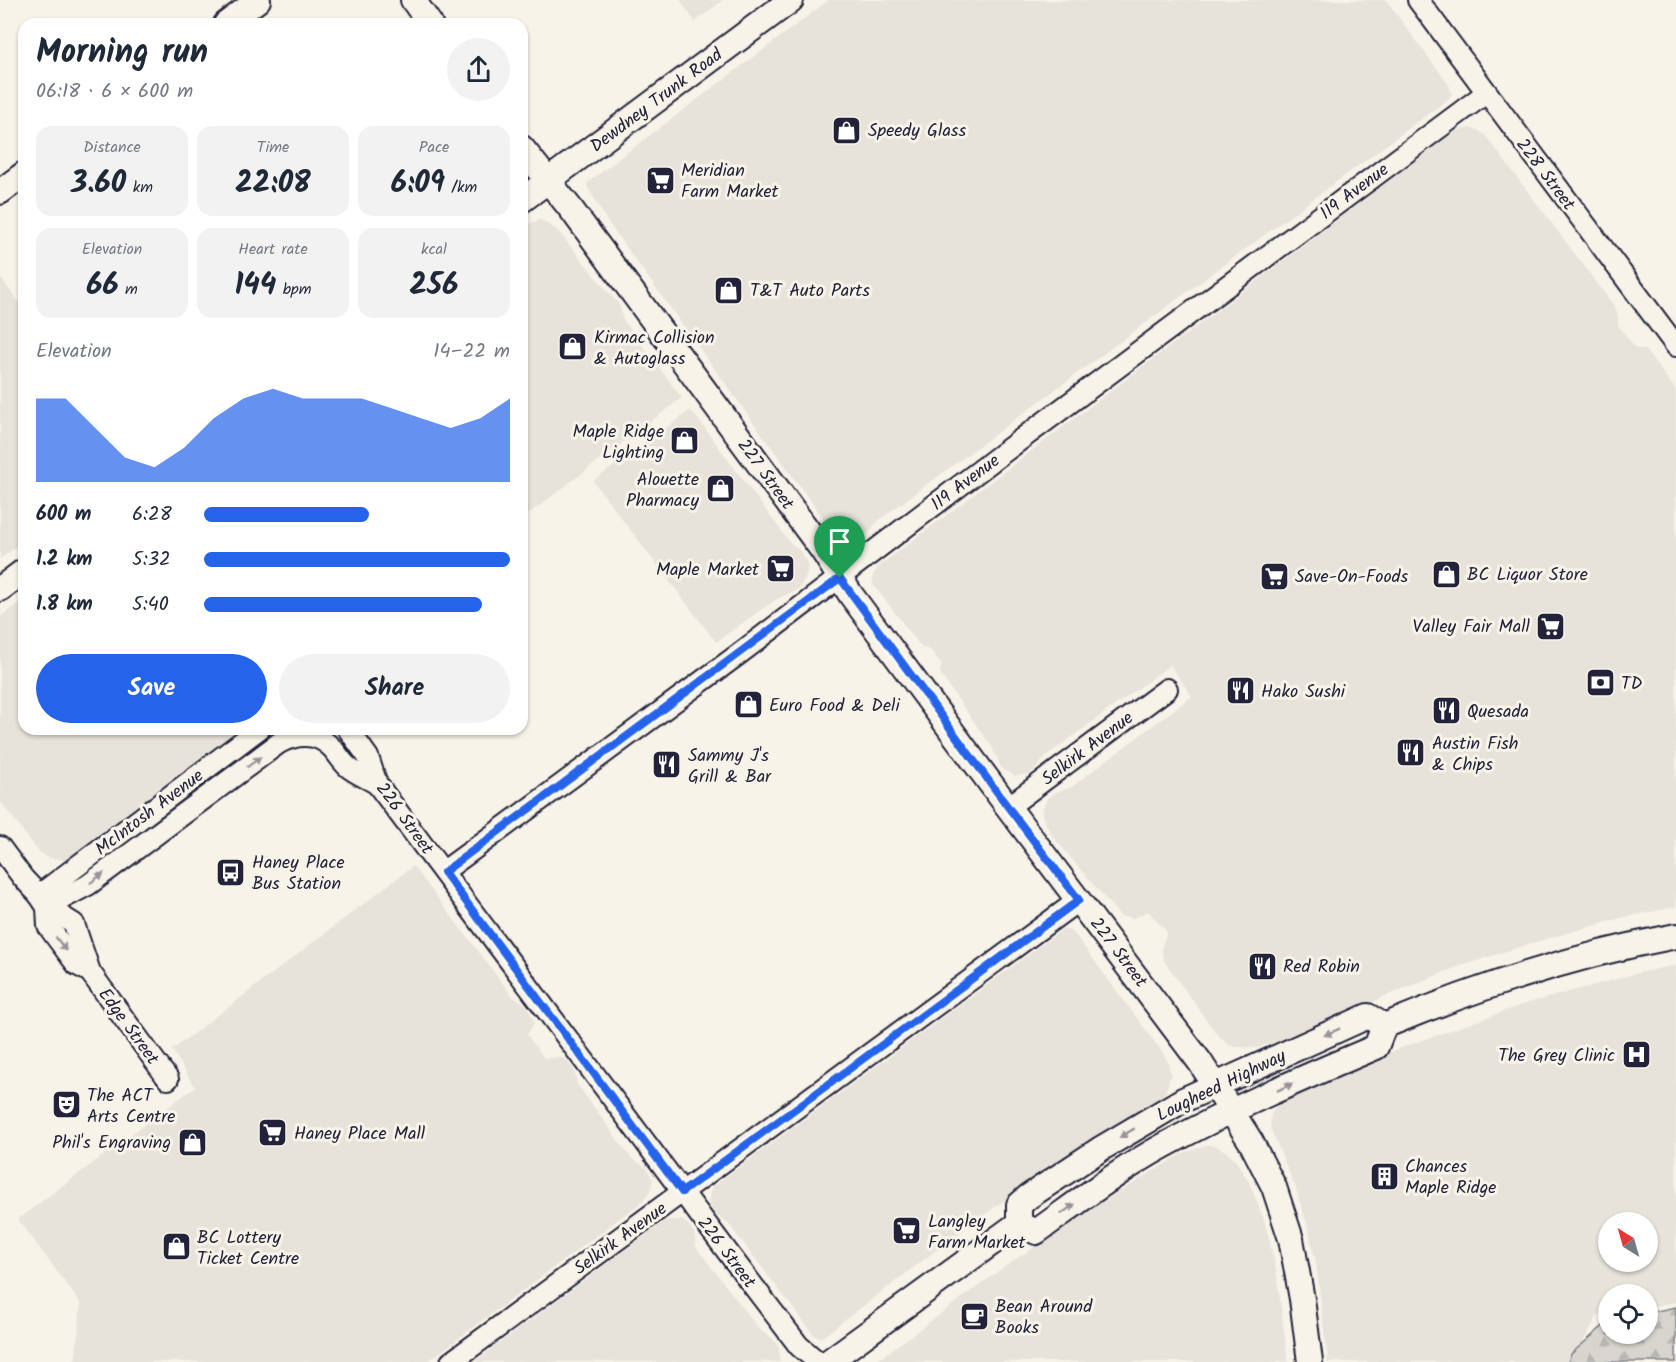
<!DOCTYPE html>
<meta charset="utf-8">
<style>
:root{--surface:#fff;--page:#f2f2f3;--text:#1f2937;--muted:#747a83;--accent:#2563eb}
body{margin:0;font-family:Kalam,sans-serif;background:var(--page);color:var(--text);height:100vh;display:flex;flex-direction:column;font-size:22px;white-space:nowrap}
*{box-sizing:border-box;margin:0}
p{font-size:20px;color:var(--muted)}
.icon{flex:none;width:33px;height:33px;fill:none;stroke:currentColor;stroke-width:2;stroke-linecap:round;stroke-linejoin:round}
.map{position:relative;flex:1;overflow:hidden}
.panel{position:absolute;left:18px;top:18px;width:510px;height:717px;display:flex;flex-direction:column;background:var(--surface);border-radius:18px;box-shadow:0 2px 4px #0004}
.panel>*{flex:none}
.needle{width:39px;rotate:323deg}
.buttons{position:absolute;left:1598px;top:1212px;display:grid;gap:12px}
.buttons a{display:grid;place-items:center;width:60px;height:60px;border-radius:50%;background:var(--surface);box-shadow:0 2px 4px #0004;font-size:30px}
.pin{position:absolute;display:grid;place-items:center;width:51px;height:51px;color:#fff;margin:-62px -26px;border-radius:50% 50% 50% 0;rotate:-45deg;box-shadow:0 0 6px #0007}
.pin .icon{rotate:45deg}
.round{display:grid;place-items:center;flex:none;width:63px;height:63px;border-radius:32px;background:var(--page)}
.overview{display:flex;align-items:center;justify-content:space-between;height:102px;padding:0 18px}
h1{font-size:33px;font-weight:700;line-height:45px}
.figures{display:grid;grid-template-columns:repeat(3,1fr);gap:9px;height:102px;padding:6px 18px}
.figures div{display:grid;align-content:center;border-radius:15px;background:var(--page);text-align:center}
.figures b{font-size:30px;font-weight:700}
.figures small{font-size:16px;font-weight:400}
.figures p{font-size:16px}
.chart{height:168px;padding:12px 18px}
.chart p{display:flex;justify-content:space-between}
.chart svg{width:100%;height:108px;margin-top:6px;fill:var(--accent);opacity:.7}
.button{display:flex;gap:12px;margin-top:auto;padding:12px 18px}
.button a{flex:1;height:69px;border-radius:36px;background:var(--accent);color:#fff;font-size:24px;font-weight:700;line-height:69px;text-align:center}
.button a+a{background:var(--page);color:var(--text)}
ul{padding:0 18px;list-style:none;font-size:20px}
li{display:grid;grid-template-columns:96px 72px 1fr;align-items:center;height:45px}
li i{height:15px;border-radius:8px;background:var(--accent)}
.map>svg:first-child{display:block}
.built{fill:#e7e3db;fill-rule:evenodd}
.forest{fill:url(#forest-firs);stroke:#7d7c85;stroke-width:1.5}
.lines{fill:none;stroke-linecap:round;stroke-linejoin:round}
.minor-casing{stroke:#22223b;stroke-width:24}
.major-casing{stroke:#22223b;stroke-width:28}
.minor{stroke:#f7f3e8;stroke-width:20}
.major{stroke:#f7f3e8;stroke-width:24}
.oneway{fill:#97959a}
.route-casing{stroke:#fff;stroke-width:12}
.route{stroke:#2563eb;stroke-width:8}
.labels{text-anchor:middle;stroke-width:6;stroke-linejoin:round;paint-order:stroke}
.street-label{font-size:18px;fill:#22223b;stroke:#f7f3e8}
.poi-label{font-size:18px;fill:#22223b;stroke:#f7f3e8;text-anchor:start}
</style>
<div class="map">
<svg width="1676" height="1362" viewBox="0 0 1676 1362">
<defs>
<pattern id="forest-firs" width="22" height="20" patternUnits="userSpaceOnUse" patternTransform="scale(1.5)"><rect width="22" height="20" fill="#d8d5cf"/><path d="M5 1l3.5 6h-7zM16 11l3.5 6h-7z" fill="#b9b7b3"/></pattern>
</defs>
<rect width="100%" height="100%" fill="#f7f3e8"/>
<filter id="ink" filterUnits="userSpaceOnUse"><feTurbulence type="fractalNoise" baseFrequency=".0167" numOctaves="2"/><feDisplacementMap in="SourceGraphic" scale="12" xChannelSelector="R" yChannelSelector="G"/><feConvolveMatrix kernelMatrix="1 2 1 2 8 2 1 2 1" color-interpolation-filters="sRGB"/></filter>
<g filter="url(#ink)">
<g class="built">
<polygon points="680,0 723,0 695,22"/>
<polygon points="829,0 1386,0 1449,85 1452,94 1447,100 879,520 861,542 847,544 836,541 832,537 823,518 607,221 587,186 588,182 596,176"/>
<polygon points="1470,128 1478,130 1485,135 1615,307 1618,315 1618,325 1635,348 1645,350 1676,390 1676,907 1625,917 1532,943 1452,969 1270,1044 1257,1048 1236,1047 1229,1045 1216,1033 1164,961 1161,948 1167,932 1148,911 1134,918 1120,916 1053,837 1042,816 1042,811 1047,798 1054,793 1070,788 1192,696 1170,665 1045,757 1038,767 1030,774 1015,776 1002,769 992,747 942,677 940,672 942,664 930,650 921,647 873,584 873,575 879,566 1455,131"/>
<polygon points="541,220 557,230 620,306 622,318 682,398 522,519 522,230 532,222"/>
<polygon points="0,277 24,309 24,541 0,559"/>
<polygon points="691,410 791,544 801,552 808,565 806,577 800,588 775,600 716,642 593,481"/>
<polygon points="24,599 24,729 248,729 80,854 65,860 49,858 38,851 0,801 0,617"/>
<polygon points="413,866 513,997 523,1002 528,1008 534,1022 527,1035 544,1058 557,1057 565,1059 568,1062 574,1070 577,1084 631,1158 646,1167 653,1180 649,1194 643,1201 427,1362 75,1362 81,1304 18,1219 195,1087 172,1050"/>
<polygon points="1063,929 1073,932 1163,1053 1168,1062 1171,1075 1165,1094 1030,1182 966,1228 825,1335 821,1337 814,1335 727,1222 714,1214 708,1201 712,1187"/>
<path d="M1676,965v337l-29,5v-13h-39v19l-10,2 -26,47h-244l-12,-99 -9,-39 -12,-38 -25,-58 1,-14 5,-7 7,-7 63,-30 57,-23 122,-43 113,-31zM1608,1222h39v40h-39z"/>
<polygon points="1207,1145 1216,1146 1225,1151 1236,1161 1249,1182 1259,1207 1265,1223 1276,1269 1288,1362 875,1362 1004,1267 1094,1207 1183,1153"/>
<polygon points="669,1220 682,1220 689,1226 694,1232 696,1247 760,1330 773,1339 779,1347 780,1362 474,1362 664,1221"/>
</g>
<polygon class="forest" points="1676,1307 1676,1362 1568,1362 1571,1354 1608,1322 1608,1334 1647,1334 1647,1313"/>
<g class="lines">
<defs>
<g id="minor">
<polyline points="1418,0 1676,346"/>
<polyline points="348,729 368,757 377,784 732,1258 799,1346 818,1362"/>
<polyline points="1008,807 1167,689"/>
<polyline points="0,847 23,878 39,895 47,907 48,926 56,937 77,965 90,972"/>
<polyline points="444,871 739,654 1000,455 1486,93"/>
<polyline points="39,895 259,729"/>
<path d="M47,907l41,-22 191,-142c18,-9 38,-11 53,5 6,6 10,14 16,19 8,7 20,11 29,17"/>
<polyline points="47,907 74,924 90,972 168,1079"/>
<polyline points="451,1362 1079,900"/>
</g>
<g id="major">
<polyline points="413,0 430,24"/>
<polyline points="226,24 258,0"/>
<polyline points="522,148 571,209 823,551 851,595 1008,807 1200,1062 1251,1142 1274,1187 1291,1239 1302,1299 1310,1362"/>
<polyline points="0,192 24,174"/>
<polyline points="522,200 791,0"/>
<polyline points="0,589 24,571"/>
<path d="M1019,1223l17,9c42,-30 83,-62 129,-87 68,-37 140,-68 211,-98l8,-21c94,-39 192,-71 292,-90"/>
<polyline points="1019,1223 1019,1205 1028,1197 1102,1148 1183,1100 1368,1016 1384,1026"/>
<polyline points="828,1362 1019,1223"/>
</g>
</defs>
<use href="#minor" class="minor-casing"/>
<use href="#major" class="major-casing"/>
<use href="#minor" class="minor"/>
<use href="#major" class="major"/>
</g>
<defs><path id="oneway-solid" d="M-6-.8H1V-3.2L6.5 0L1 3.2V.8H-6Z" transform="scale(1.5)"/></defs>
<g class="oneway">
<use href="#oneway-solid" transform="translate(254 762) rotate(-37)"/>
<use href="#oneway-solid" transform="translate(97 878) rotate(-37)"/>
<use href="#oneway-solid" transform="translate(61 944) rotate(53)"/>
<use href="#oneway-solid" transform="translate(1332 1032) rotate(156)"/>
<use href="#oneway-solid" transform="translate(1285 1087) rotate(-25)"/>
<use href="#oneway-solid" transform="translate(1127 1133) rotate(149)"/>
<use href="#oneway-solid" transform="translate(1068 1209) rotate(-35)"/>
</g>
</g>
<g class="lines" filter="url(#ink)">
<defs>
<polygon id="route" points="840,578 1008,807 1079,900 682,1192 444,872"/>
</defs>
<use href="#route" class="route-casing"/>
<use href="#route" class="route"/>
</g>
<defs>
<symbol id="shop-square" viewBox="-11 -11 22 22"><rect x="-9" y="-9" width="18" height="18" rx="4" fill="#22223b" stroke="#f7f3e8"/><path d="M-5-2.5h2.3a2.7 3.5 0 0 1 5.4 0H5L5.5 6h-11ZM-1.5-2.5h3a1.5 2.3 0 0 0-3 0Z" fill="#fff"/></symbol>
<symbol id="supermarket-square" viewBox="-11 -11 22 22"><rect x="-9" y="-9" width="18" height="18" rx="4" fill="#22223b" stroke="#f7f3e8"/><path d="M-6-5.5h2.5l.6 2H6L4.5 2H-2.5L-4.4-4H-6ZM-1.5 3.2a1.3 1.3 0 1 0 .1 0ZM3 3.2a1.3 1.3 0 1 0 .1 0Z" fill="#fff"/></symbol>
<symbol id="bank-square" viewBox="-11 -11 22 22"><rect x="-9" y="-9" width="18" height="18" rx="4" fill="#22223b" stroke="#f7f3e8"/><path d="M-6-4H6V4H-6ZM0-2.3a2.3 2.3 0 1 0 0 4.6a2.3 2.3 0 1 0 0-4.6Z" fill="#fff"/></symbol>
<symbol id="restaurant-square" viewBox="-11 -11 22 22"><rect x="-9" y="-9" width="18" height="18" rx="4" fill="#22223b" stroke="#f7f3e8"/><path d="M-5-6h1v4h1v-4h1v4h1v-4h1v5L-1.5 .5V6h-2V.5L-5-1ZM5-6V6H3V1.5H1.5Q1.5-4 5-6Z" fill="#fff"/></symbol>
<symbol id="bus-square" viewBox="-11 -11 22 22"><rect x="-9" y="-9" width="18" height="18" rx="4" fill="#22223b" stroke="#f7f3e8"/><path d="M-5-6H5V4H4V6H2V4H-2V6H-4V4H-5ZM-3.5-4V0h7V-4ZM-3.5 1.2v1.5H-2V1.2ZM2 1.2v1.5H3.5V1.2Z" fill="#fff"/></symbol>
<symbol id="hospital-square" viewBox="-11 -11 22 22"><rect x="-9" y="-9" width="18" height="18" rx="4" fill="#22223b" stroke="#f7f3e8"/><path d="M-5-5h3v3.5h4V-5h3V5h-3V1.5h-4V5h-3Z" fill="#fff"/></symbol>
<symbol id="theatre-square" viewBox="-11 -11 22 22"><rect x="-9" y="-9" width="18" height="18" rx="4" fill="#22223b" stroke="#f7f3e8"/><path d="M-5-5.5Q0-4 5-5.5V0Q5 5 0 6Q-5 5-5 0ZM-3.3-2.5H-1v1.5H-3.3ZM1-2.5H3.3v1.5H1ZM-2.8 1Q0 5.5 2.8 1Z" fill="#fff"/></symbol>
<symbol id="building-square" viewBox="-11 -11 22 22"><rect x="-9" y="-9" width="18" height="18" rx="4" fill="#22223b" stroke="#f7f3e8"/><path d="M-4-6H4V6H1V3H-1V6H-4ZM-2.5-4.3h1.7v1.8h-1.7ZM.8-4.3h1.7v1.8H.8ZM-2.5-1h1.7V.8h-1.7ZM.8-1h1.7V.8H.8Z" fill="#fff"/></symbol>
<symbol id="cafe-square" viewBox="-11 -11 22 22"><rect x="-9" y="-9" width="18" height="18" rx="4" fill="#22223b" stroke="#f7f3e8"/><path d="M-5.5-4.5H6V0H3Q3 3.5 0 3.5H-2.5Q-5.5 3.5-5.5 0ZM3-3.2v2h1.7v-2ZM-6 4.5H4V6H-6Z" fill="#fff"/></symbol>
</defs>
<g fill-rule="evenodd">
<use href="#shop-square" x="830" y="114" width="33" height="33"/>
<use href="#supermarket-square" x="644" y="164" width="33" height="33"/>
<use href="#shop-square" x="712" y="274" width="33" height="33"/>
<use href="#shop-square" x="556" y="330" width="33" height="33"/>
<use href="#shop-square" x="668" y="424" width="33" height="33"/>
<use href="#shop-square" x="704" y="472" width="33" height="33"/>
<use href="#supermarket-square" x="764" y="552" width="33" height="33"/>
<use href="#shop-square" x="1430" y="558" width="33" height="33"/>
<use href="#supermarket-square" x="1258" y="560" width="33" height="33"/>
<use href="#supermarket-square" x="1534" y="610" width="33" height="33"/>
<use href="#bank-square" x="1584" y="666" width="33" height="33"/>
<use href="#restaurant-square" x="1224" y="674" width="33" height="33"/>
<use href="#shop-square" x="732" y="688" width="33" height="33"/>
<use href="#restaurant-square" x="1430" y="694" width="33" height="33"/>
<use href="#restaurant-square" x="1394" y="736" width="33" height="33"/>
<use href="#restaurant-square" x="650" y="748" width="33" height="33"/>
<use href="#bus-square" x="214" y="856" width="33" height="33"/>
<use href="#restaurant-square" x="1246" y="950" width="33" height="33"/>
<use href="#hospital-square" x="1620" y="1038" width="33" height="33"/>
<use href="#theatre-square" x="50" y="1088" width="33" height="33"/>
<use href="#supermarket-square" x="256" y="1116" width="33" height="33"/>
<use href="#shop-square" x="176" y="1126" width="33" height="33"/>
<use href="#building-square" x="1368" y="1160" width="33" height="33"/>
<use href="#supermarket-square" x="890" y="1214" width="33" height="33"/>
<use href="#shop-square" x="160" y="1230" width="33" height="33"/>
<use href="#cafe-square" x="958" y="1300" width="33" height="33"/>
</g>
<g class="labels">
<g class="street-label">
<text transform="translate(656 100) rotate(-37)" y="6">Dewdney Trunk Road</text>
<text transform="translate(1546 174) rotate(53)" y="6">228 Street</text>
<text transform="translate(1354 191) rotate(-37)" y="6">119 Avenue</text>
<text transform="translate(766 474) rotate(54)" y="6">227 Street</text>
<text transform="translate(965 482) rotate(-37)" y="6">119 Avenue</text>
<text transform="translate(1087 748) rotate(-37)" y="6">Selkirk Avenue</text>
<text transform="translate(149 812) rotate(-37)" y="6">McIntosh Avenue</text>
<text transform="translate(405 818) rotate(54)" y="6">226 Street</text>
<text transform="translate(1119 952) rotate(53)" y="6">227 Street</text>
<text transform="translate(129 1026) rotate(54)" y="6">Edge Street</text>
<text transform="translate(1221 1085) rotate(-26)" y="6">Lougheed Highway</text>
<text transform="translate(620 1238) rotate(-36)" y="6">Selkirk Avenue</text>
<text transform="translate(727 1252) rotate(53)" y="6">226 Street</text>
</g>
<g class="poi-label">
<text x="868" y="136">Speedy Glass</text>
<text x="681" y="176">Meridian<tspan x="681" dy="21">Farm Market</tspan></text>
<text x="750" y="296">T&amp;T Auto Parts</text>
<text x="594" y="343">Kirmac Collision<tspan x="594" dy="21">&amp; Autoglass</tspan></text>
<text x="664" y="437" text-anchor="end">Maple Ridge<tspan x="664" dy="21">Lighting</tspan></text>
<text x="699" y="485" text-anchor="end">Alouette<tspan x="699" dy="21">Pharmacy</tspan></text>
<text x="759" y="575" text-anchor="end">Maple Market</text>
<text x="1467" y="580">BC Liquor Store</text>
<text x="1295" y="582">Save-On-Foods</text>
<text x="1530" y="632" text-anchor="end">Valley Fair Mall</text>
<text x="1621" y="689">TD</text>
<text x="1261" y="697">Hako Sushi</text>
<text x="769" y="711">Euro Food &amp; Deli</text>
<text x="1467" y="717">Quesada</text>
<text x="1432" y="749">Austin Fish<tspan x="1432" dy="21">&amp; Chips</tspan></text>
<text x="688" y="761">Sammy J's<tspan x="688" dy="21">Grill &amp; Bar</tspan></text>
<text x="252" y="868">Haney Place<tspan x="252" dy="21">Bus Station</tspan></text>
<text x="1283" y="972">Red Robin</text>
<text x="1615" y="1061" text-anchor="end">The Grey Clinic</text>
<text x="87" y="1101">The ACT<tspan x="87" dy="21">Arts Centre</tspan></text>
<text x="294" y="1139">Haney Place Mall</text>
<text x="171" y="1148" text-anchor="end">Phil's Engraving</text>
<text x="1405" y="1172">Chances<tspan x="1405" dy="21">Maple Ridge</tspan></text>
<text x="928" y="1227">Langley<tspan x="928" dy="21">Farm Market</tspan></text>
<text x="197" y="1243">BC Lottery<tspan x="197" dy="21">Ticket Centre</tspan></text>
<text x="995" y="1312">Bean Around<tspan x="995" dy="21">Books</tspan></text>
</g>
</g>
</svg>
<div class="buttons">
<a><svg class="needle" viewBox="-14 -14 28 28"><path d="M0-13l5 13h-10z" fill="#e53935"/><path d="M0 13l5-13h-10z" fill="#747a83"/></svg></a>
<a><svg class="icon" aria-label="locate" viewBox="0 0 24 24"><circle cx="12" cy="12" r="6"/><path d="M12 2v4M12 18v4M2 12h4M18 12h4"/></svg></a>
</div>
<div class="pin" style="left:840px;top:578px;background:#1e9e55"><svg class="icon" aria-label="arrive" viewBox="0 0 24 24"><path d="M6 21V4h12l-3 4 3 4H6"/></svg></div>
<section class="panel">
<div class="overview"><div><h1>Morning run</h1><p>06:18 · 6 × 600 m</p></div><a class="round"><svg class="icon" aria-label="share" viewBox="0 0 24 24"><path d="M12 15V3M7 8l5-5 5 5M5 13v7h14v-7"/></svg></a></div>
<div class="figures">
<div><p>Distance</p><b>3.60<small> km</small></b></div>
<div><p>Time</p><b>22:08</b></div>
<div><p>Pace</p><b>6:09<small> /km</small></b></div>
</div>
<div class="figures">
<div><p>Elevation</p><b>66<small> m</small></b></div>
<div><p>Heart rate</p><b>144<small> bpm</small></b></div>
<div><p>kcal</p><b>256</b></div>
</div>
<div class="chart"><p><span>Elevation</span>14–22 m</p>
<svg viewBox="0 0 160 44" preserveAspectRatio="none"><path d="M0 44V10L10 10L20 22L30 34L40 38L50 30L60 18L70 10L80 6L90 10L100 10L110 10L120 14L130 18L140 22L150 18L160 10V44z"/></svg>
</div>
<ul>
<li><b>600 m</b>6:28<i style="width:54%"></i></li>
<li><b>1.2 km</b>5:32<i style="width:100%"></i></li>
<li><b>1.8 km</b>5:40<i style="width:91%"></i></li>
</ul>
<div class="button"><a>Save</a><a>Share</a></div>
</section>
</div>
